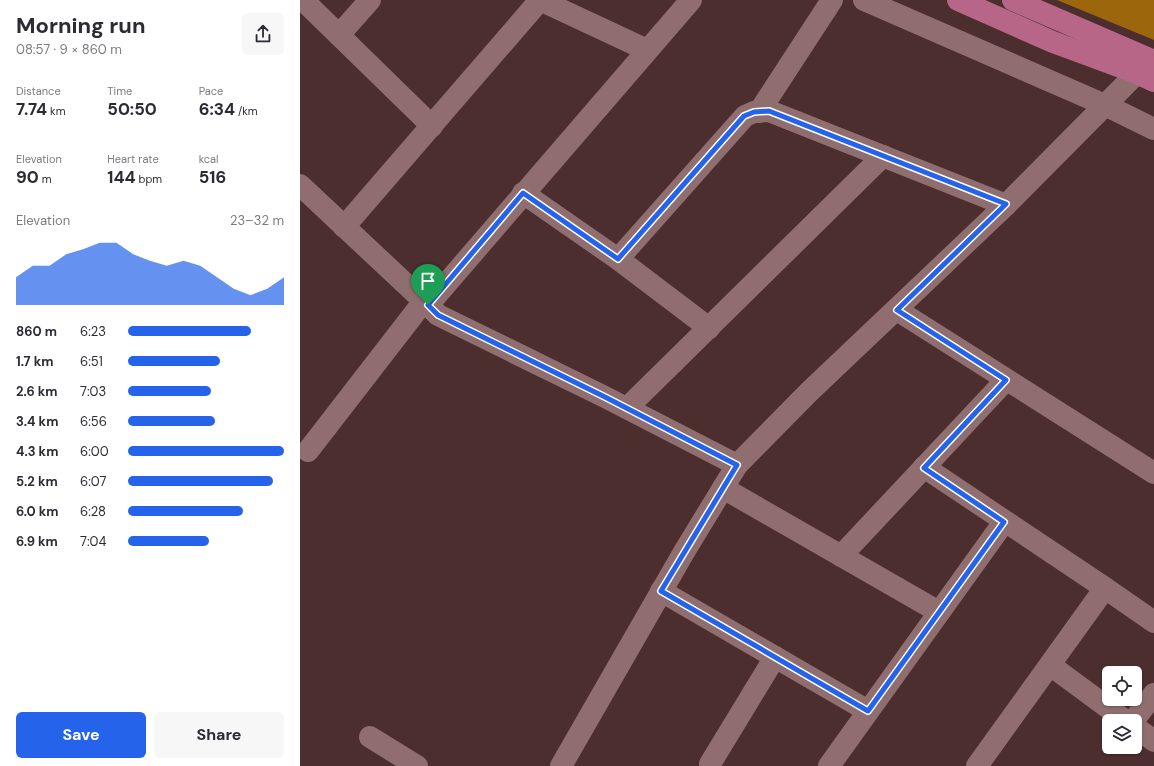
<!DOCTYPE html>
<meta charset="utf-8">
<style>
:root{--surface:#fff;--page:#f7f7f7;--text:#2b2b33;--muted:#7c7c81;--accent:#2563eb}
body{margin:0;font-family:"DM Sans",sans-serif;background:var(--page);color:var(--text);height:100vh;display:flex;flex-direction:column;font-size:15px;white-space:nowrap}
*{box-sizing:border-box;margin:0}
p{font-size:13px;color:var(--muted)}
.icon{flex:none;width:22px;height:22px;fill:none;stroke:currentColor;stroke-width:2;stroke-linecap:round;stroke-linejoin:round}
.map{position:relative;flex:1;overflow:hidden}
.details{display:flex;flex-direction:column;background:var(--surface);width:300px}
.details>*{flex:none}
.controls{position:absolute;left:802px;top:666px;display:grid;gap:8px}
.controls a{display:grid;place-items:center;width:40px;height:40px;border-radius:6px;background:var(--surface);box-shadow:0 1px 3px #0004;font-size:20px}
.pin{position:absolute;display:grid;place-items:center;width:34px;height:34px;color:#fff;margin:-41px -17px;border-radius:50% 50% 50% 0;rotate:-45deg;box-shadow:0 0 4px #0007}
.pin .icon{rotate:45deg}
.round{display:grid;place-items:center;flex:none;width:42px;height:42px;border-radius:6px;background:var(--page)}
.headline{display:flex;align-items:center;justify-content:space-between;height:68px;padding:0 16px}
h1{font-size:22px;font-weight:700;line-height:30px}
.stats{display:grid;grid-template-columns:repeat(3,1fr);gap:6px;height:68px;padding:4px 16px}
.stats div{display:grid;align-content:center}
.stats b{font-size:17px;font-weight:700}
.stats small{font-size:11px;font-weight:400}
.stats p{font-size:11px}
.chart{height:112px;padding:8px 16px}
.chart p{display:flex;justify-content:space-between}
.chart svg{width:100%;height:72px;margin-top:4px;fill:var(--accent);opacity:.7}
.cta{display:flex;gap:8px;margin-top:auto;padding:8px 16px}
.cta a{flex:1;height:46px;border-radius:6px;background:var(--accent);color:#fff;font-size:16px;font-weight:700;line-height:46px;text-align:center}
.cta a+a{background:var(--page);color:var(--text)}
ul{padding:0 16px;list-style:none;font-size:13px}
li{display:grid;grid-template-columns:64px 48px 1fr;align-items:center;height:30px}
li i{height:10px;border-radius:5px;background:var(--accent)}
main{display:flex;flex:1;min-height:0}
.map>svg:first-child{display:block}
.forest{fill:#9c660c}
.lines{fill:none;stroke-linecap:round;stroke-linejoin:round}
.minor{stroke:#906d6e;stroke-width:22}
.major{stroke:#b76688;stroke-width:22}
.route-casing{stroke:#fff;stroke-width:8}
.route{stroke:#2563eb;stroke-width:5}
</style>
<main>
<section class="details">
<div class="headline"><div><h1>Morning run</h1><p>08:57 · 9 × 860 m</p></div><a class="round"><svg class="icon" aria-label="share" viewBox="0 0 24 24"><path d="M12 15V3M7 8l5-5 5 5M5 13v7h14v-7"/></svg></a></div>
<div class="stats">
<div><p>Distance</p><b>7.74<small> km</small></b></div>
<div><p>Time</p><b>50:50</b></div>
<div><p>Pace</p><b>6:34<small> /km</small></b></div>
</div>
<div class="stats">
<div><p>Elevation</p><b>90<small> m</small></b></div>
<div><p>Heart rate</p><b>144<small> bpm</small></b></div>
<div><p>kcal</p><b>516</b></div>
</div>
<div class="chart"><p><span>Elevation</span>23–32 m</p>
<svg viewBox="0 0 160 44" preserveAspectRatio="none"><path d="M0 44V27L10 20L20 20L30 13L40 10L50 6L60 6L70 13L80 17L90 20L100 17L110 20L120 27L130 34L140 38L150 34L160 27V44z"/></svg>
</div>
<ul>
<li><b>860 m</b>6:23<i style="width:79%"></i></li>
<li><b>1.7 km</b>6:51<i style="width:59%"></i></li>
<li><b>2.6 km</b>7:03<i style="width:53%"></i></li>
<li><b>3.4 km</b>6:56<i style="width:56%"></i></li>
<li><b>4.3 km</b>6:00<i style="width:100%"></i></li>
<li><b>5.2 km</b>6:07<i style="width:93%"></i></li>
<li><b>6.0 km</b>6:28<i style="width:74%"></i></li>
<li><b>6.9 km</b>7:04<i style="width:52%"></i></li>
</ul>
<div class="cta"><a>Save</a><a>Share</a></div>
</section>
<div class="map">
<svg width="854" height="766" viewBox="0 0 854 766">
<rect width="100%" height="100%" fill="#4c2e2f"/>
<polygon class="forest" points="757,0 854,0 854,40"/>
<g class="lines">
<g class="minor">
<polyline points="3,0 132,126"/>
<polyline points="240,0 347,50"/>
<polyline points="391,0 128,305 138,315 305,397 437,465"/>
<polyline points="564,0 805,105 854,129"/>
<polyline points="39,35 70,0"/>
<polyline points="459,112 532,0"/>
<polyline points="0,185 128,305"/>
<polyline points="223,193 318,259 409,328"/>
<polyline points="44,227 240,0"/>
<polyline points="318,259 445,116 454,112 469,111 706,205"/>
<polyline points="597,310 854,473"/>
<polyline points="327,408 583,156"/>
<polyline points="8,451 124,301"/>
<polyline points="624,467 805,588"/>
<polyline points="423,488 639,612"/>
<polyline points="541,556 706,380"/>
<polyline points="361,591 568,711"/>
<polyline points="750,665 826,721"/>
<polyline points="833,721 854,694"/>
<polyline points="835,727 854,741"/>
<polyline points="70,737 117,766"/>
<polyline points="410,764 475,657"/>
<polyline points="261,766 384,552 437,465 509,392 706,205 837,73"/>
<polyline points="529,766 704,522"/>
<polyline points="677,766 805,588 854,622"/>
</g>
<g class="major">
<polyline points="658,0 753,42 837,73 854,81"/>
<polyline points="713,0 854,61"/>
</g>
</g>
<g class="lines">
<defs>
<polygon id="route" points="469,111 706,204 597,310 706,380 624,468 704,522 568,711 361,591 437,465 305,397 138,315 128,305 223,193 318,259 444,116 454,112"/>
</defs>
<use href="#route" class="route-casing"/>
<use href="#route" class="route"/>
</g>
</svg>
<div class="controls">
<a><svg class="icon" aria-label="locate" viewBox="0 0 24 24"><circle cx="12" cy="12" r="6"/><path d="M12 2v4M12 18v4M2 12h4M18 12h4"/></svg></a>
<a><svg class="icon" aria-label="layers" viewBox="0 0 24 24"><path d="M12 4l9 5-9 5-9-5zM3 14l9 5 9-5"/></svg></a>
</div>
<div class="pin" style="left:128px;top:305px;background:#1e9e55"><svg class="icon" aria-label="arrive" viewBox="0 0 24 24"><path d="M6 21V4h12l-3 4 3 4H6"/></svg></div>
</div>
</main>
